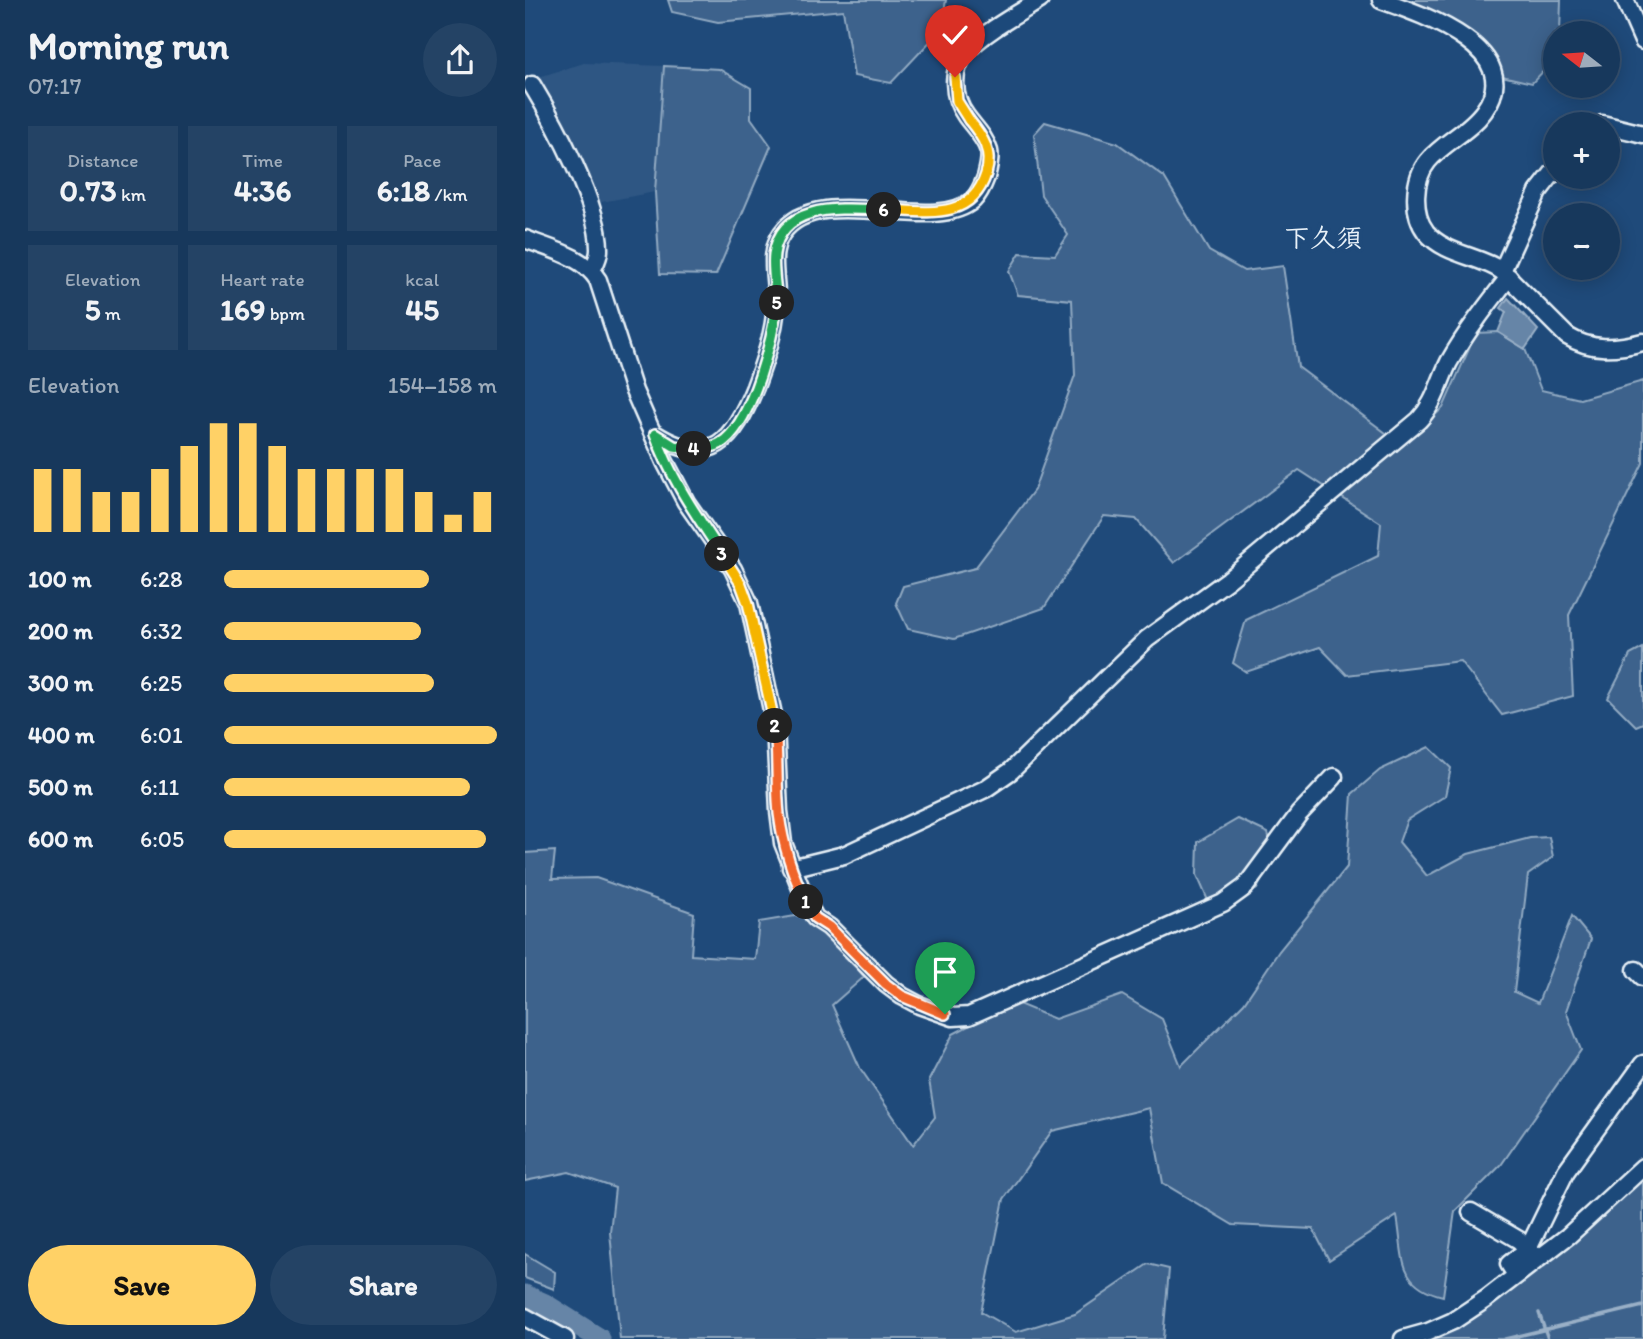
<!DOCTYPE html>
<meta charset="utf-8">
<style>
:root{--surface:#17385c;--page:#244365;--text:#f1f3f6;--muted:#9eacbb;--line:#365272;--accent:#ffd166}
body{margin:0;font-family:Itim,"Klee One",sans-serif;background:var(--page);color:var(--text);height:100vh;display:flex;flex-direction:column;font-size:26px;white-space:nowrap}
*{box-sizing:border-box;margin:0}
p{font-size:23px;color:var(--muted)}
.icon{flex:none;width:38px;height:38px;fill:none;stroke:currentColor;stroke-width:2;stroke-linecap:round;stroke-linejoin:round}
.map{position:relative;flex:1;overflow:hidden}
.side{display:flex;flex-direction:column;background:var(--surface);width:525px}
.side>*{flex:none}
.needle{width:46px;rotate:287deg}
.fabs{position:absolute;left:1018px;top:21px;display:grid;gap:14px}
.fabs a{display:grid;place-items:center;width:77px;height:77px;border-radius:50%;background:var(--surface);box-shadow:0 4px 18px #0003,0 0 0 2px var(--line);font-size:35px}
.pin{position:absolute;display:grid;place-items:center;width:60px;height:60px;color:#fff;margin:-72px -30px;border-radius:50% 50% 50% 0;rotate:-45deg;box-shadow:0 0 7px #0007}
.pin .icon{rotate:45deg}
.km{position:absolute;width:35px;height:35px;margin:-18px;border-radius:50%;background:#222;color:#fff;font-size:19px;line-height:35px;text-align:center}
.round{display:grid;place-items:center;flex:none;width:74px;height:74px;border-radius:37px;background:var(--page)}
.summary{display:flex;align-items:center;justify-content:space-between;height:119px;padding:0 28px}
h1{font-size:38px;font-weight:700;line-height:52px}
.stats{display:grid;grid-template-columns:repeat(3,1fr);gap:10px;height:119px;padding:7px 28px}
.stats div{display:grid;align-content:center;border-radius:0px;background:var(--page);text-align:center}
.stats b{font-size:30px;font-weight:700}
.stats small{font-size:19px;font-weight:400}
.stats p{font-size:19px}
.chart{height:196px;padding:14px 28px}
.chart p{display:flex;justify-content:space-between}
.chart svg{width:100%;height:126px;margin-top:7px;stroke:var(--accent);stroke-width:6}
.action{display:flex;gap:14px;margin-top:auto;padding:14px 28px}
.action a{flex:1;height:80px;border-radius:42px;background:var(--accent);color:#111;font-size:28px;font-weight:700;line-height:80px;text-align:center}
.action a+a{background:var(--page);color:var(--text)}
ul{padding:0 28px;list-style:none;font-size:23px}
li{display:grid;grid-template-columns:112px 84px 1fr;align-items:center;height:52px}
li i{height:18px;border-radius:9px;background:var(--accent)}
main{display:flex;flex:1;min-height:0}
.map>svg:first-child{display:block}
.built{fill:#2e5683}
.green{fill:#3c628c;stroke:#92aac2;stroke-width:2}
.water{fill:#6685a7;stroke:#9ab0c7;stroke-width:2}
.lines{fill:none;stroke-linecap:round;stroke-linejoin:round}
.stream{stroke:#9ab0c7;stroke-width:3.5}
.river{stroke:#6685a7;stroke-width:21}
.minor-casing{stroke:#e8f1f8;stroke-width:21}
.minor{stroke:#1f4a7a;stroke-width:16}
.split-1-casing{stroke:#fff;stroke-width:14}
.split-2-casing{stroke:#fff;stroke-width:14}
.split-3-casing{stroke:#fff;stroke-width:14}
.split-4-casing{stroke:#fff;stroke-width:14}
.split-5-casing{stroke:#fff;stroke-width:14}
.split-6-casing{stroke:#fff;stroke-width:14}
.split-7-casing{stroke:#fff;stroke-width:14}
.split-8-casing{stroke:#fff;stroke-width:14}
.split-1{stroke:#f0652b;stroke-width:9}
.split-2{stroke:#f0652b;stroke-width:9}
.split-3{stroke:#f5b400;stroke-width:9}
.split-4{stroke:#22a559;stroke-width:9}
.split-5{stroke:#22a559;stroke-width:9}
.split-6{stroke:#22a559;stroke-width:9}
.split-7{stroke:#f5b400;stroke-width:9}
.split-8{stroke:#f5b400;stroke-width:9}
.labels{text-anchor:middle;stroke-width:7;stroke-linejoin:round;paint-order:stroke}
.neighbourhood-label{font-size:26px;font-weight:bold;fill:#e8f1f8;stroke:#1f4a7a}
</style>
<main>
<section class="side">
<div class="summary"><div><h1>Morning run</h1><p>07:17</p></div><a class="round"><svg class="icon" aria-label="share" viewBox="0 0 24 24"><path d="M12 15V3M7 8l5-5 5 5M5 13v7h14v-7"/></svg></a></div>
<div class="stats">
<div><p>Distance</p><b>0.73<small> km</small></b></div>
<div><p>Time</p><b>4:36</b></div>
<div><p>Pace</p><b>6:18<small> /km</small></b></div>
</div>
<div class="stats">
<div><p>Elevation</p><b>5<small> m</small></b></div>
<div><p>Heart rate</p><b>169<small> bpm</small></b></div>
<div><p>kcal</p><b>45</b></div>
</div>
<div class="chart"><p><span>Elevation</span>154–158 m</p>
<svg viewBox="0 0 160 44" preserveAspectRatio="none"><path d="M5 44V22M15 44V22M25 44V30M35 44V30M45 44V22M55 44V14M65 44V6M75 44V6M85 44V14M95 44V22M105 44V22M115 44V22M125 44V22M135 44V30M145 44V38M155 44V30"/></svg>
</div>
<ul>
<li><b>100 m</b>6:28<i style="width:75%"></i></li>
<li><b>200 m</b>6:32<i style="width:72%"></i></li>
<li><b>300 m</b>6:25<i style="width:77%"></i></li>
<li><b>400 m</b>6:01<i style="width:100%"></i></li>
<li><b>500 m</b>6:11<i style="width:90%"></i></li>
<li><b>600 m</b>6:05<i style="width:96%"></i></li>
</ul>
<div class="action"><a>Save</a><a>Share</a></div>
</section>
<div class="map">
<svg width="1118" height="1339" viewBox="0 0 1118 1339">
<rect width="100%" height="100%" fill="#1f4a7a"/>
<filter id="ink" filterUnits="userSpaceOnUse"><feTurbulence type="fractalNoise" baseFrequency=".0143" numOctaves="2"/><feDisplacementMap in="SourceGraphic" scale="14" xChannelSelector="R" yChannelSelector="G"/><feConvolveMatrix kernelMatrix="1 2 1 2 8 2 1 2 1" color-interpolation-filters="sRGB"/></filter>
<g filter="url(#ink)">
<polygon class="built" points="59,63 139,66 130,192 71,203 7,79"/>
<g class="green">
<polygon points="143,0 421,0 416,30 366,83 329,76 318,10 193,22 147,12"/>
<polygon points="882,0 1036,0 1035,33 1031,33 1031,58 1007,83 977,76 956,40"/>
<polygon points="139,66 194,69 226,88 226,118 246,146 191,275 135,274 130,192"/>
<polygon points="520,122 592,143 639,177 684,251 719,271 758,266 773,367 861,433 884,439 918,408 951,333 973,332 1000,349 1016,390 1055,399 1118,381 1118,463 1044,615 1048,696 977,715 935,661 822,675 795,647 721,672 708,663 721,620 853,556 856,523 774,470 649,563 611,519 579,516 519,608 429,639 383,629 371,603 378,586 450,568 509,490 550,375 547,300 493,295 484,271 495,253 530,255 543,235 516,195 509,134"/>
<polygon points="1118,648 1118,723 1111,726 1083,698 1105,655"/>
<path d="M904,747l22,21 -6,28 -38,24 -8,22 28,34 41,-22 62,-16 19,-1 4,20 -25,18 -14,117 24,11 34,-87 19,23 -25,72 15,39 -80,115 -46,46 -12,85c-46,-11 -39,-39 -46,-80l-68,44 -16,-31 -80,-4 -70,-42 -14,-75 -97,23 -48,68 -23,113 35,20 59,-18 73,-50 21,5 -6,70h-543l-10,-107 5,-44 -46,-16 -44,9v-328l30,-2 -3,28 44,-1 98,35 -3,42 64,4 4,-37 42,-7 32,23 31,39 -32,28 28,63 53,77 22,-28 -6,-37 24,-46 61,-32 41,17 67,-24 40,24 19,47 63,-63 35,-52 68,-84 5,-73 28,-24z"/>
<polygon points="713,819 743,833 749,855 732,889 700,909 684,903 672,875 673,842"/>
<polygon points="1118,1161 1118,1339 897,1339 929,1330 1060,1227"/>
<polygon points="0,1254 30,1272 29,1289 0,1278"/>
</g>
<polygon class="water" points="983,298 1013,330 1000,349 973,332 981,312 976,308"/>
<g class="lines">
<g class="stream">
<polyline points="1014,1313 1023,1339"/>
<polyline points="980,1339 1118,1306"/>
</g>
<polyline class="river" points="0,1295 18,1303 75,1339"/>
<defs>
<g id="minor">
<path d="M856,0c40,14 147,50 103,111 -15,21 -40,31 -56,50 -15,18 -16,53 -2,71 19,23 52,23 76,39l65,65c24,15 49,13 76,6"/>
<polyline points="1100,0 1118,41"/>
<path d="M7,85c23,38 68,121 67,165 0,8 -4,14 -7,20"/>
<polyline points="1077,124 1118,134"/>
<path d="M0,239c25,10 58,17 73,41l36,111 31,71 21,40 47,67 16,34 26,121 4,87 4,32 23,58 9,17 14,9 57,57 16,12 17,9 34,12 16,-1 254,-113 22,-16 54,-73 35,-37"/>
<polyline points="977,271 1013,192 1031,169"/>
<path d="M130,434c57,36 79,5 100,-47 10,-27 19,-53 21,-82 2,-24 -9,-51 6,-72 37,-53 151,3 191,-33 6,-6 10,-15 13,-23 2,-8 5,-18 3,-26 -4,-14 -15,-24 -23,-35 -14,-19 -15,-46 0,-64 15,-18 53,-39 74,-52"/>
<path d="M266,868l53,-13 141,-66 26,-18 136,-132 81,-59 191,-160c16,-17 20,-38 30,-58 17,-30 39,-58 60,-85"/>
<polyline points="1111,970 1118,977"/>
<polyline points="946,1212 994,1240 1008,1254"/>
<polyline points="991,1275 984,1264 1003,1249 1041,1171 1118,1064"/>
<polyline points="0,1317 40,1339"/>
<polyline points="878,1339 903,1332 928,1321 961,1299 1043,1236 1118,1167"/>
</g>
</defs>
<use href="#minor" class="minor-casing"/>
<use href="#minor" class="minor"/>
</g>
</g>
<g class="lines" filter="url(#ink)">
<defs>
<polyline id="split-1" points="281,902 290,918 304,927 361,984 377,996 420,1014"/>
<path id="split-2" d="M250,726c3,29 1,59 4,88 4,31 13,60 27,88"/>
<polyline id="split-3" points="197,554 216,584 223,603 250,726"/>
<path id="split-4" d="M169,449l-20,-3 -19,-12c17,47 40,79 67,120"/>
<path id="split-5" d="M169,449c11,0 23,-2 31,-9 28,-23 48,-102 52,-137"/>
<path id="split-6" d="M252,303c-1,-16 -5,-34 -3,-49 8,-53 70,-45 110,-44"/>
<path id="split-7" d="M359,210c40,1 87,12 102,-36 7,-22 -3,-37 -17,-54"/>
<polyline id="split-8" points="430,77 432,101 444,120"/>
</defs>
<use href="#split-1" class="split-1-casing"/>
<use href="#split-2" class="split-2-casing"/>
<use href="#split-3" class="split-3-casing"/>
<use href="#split-4" class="split-4-casing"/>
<use href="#split-5" class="split-5-casing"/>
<use href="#split-6" class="split-6-casing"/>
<use href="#split-7" class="split-7-casing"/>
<use href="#split-8" class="split-8-casing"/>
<use href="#split-1" class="split-1"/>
<use href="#split-2" class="split-2"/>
<use href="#split-3" class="split-3"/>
<use href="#split-4" class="split-4"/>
<use href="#split-5" class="split-5"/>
<use href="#split-6" class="split-6"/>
<use href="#split-7" class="split-7"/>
<use href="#split-8" class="split-8"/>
</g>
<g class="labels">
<g class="neighbourhood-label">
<text x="798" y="247">下久須</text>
</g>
</g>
</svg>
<div class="fabs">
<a><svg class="needle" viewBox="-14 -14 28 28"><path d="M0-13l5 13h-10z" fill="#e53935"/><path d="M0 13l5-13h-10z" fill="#9eacbb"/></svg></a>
<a>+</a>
<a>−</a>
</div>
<div class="pin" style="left:420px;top:1014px;background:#1e9e55"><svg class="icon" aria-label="arrive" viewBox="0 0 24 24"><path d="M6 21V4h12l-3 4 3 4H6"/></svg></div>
<div class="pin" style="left:430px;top:77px;background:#d93025"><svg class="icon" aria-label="check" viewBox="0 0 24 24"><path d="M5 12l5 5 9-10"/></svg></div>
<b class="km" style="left:281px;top:902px">1</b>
<b class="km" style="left:250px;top:726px">2</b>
<b class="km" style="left:197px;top:554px">3</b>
<b class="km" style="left:169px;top:449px">4</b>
<b class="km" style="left:252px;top:303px">5</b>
<b class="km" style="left:359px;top:210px">6</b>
</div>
</main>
